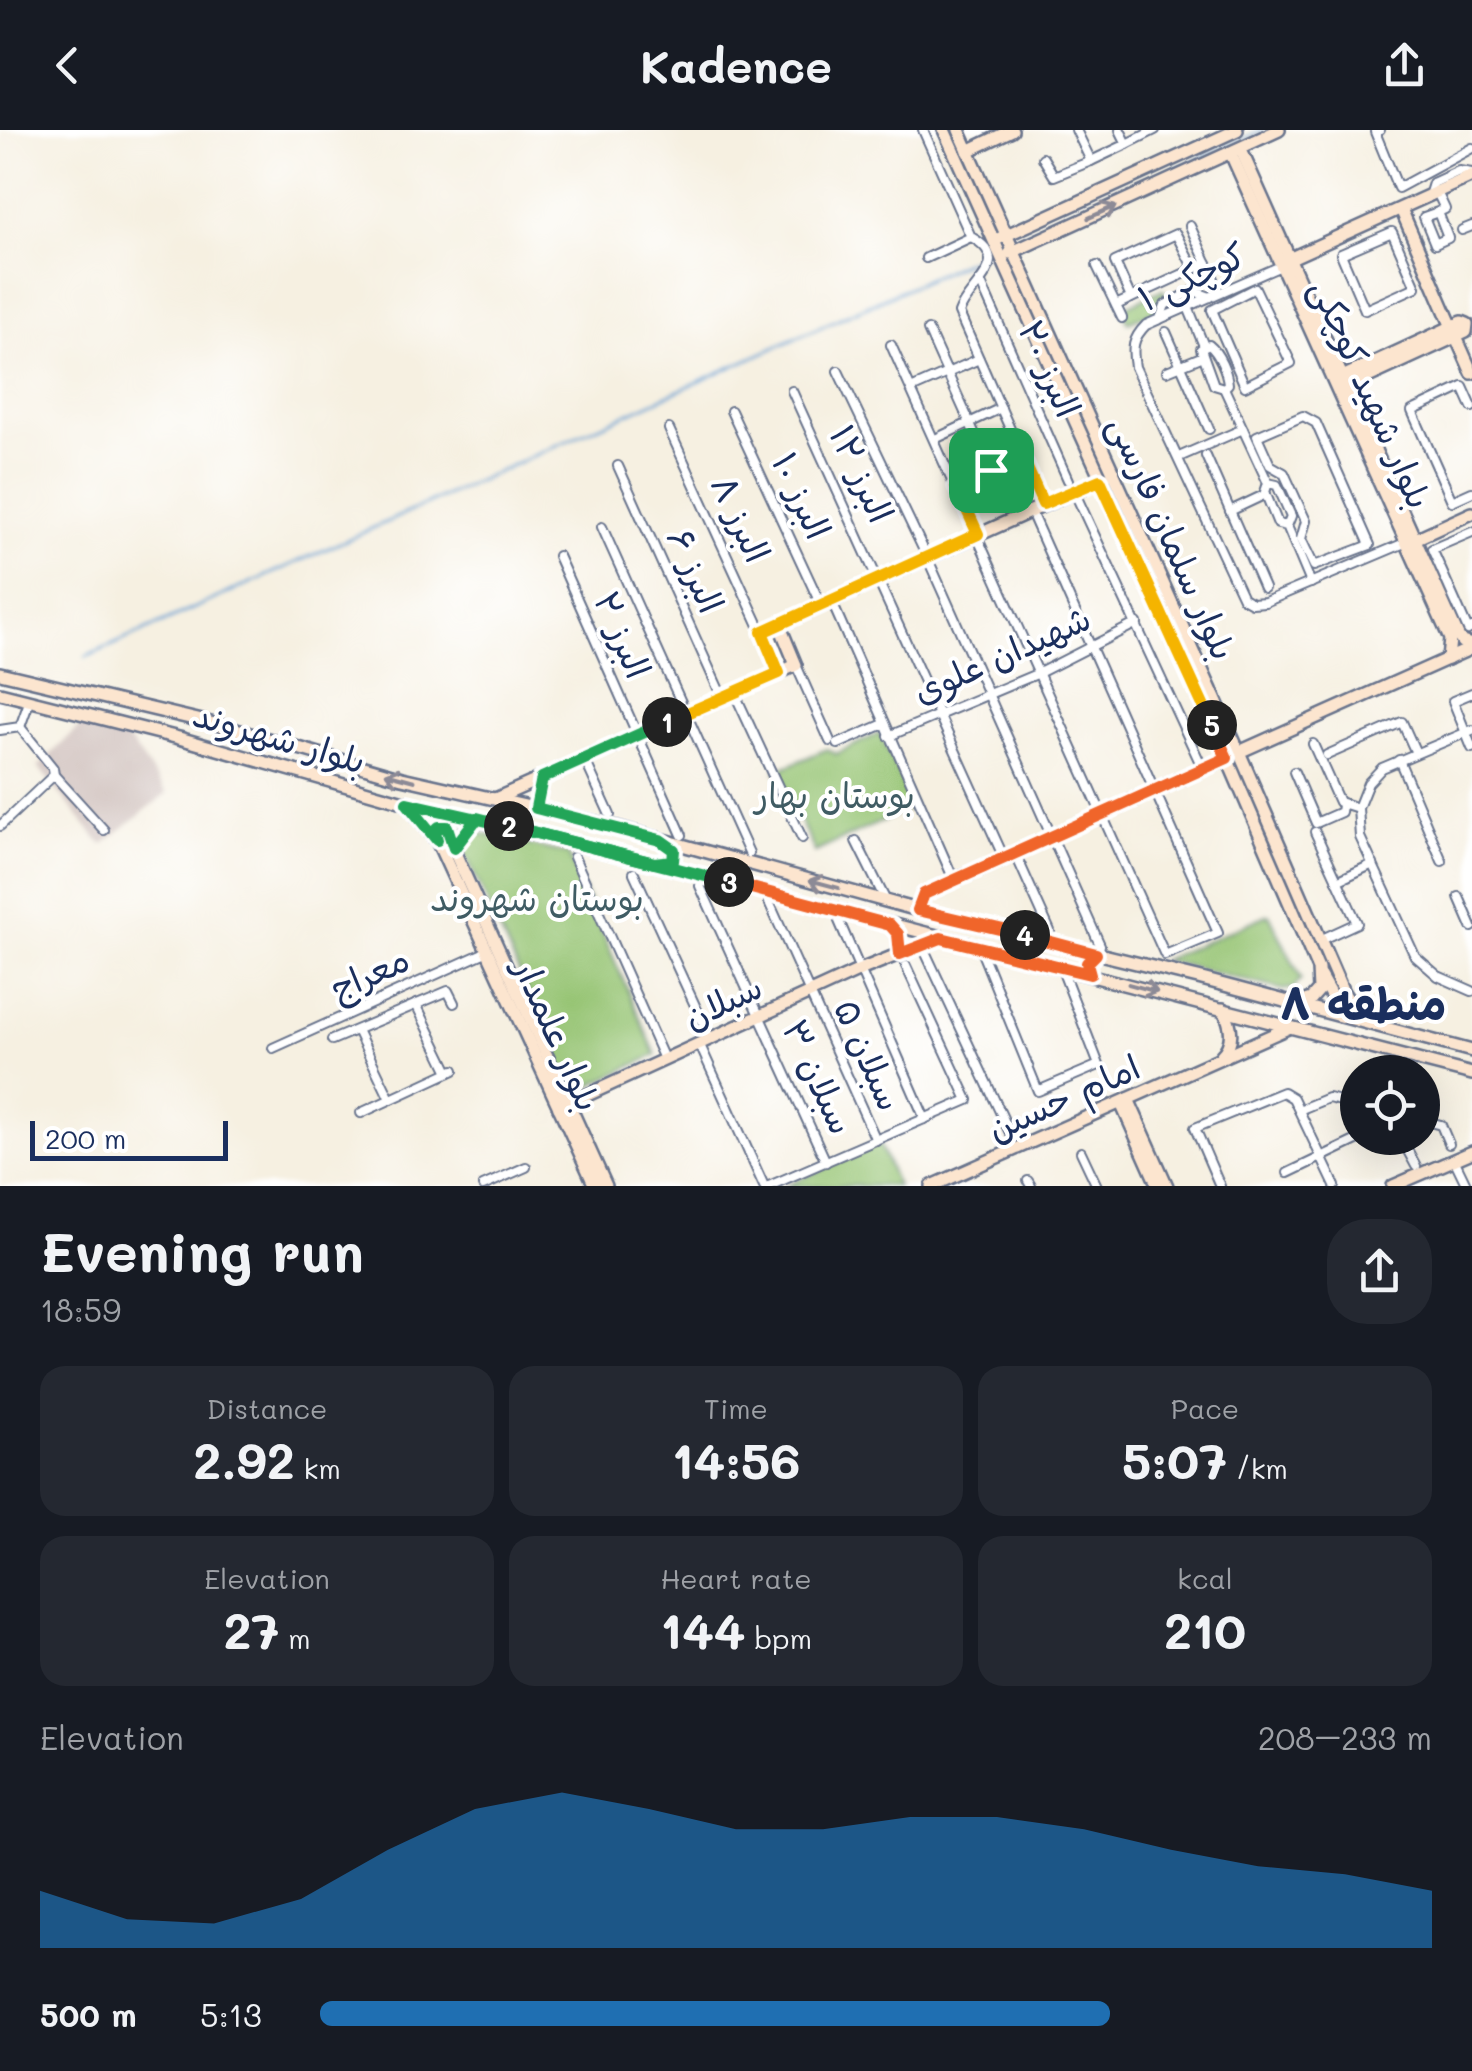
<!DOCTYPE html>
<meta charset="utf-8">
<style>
:root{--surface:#171b24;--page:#242831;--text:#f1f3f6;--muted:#9ea1a6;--accent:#1f6fb2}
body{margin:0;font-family:Mali,"Playpen Sans Arabic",sans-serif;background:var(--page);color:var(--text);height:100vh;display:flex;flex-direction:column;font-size:38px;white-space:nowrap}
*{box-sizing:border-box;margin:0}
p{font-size:32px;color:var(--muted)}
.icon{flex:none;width:55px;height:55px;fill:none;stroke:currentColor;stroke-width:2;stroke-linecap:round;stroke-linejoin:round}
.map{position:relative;height:1056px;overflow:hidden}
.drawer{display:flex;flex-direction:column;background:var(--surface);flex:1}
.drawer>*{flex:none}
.controls{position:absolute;left:1340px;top:925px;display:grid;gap:20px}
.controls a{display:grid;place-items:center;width:100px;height:100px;border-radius:50%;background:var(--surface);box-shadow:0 10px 40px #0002;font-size:50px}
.scale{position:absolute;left:30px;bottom:25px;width:198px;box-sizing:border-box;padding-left:10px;border:5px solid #1b2f5e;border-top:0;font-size:28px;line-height:35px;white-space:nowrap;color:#1b2f5e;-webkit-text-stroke:8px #fff;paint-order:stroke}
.pin{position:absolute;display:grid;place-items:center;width:85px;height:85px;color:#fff;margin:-42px;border-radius:20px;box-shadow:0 5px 15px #0006}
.km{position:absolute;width:50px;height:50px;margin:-25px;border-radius:50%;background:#222;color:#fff;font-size:28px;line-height:50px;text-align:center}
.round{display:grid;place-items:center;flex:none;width:105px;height:105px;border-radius:40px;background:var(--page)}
.head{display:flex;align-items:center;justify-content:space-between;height:170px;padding:0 40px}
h1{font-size:55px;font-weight:800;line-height:75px}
.metrics{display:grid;grid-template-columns:repeat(3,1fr);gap:15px;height:170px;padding:10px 40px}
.metrics div{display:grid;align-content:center;border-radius:25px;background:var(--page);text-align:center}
.metrics b{font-size:50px;font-weight:800}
.metrics small{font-size:28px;font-weight:400}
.metrics p{font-size:28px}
.chart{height:280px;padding:20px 40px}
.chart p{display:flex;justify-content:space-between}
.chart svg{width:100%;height:180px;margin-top:10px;fill:var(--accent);opacity:.7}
ul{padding:0 40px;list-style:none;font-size:32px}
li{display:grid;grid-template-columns:160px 120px 1fr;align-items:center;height:75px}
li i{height:25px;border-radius:12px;background:var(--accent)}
header{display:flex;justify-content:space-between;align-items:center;height:130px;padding:0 40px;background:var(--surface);font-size:45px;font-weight:800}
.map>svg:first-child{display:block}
.industrial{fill:#cfc0bb}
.green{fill:#96c473;stroke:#587a68;stroke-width:2.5}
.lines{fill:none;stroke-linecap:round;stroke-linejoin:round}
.stream{stroke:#629fd3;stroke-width:2.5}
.street-casing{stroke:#68738c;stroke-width:12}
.secondary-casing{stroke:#68738c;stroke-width:16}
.street{stroke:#fff;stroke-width:8}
.secondary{stroke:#fce5cf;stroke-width:11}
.oneway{stroke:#8c8a96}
.split-1-casing{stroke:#fff;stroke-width:20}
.split-2-casing{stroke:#fff;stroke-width:20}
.split-3-casing{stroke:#fff;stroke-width:20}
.split-4-casing{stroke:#fff;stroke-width:20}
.split-5-casing{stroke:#fff;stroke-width:20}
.split-6-casing{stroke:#fff;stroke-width:20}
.split-1{stroke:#f5b400;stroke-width:12}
.split-2{stroke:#22a559;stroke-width:12}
.split-3{stroke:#22a559;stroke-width:12}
.split-4{stroke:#f0652b;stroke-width:12}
.split-5{stroke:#f0652b;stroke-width:12}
.split-6{stroke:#f5b400;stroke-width:12}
.labels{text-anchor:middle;stroke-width:8;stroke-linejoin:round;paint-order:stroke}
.street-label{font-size:35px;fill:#1b2f5e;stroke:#fff}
.park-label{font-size:35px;fill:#405c64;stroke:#fff}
.district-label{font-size:45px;font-weight:bold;fill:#1b2f5e;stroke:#fff}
</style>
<header><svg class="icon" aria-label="back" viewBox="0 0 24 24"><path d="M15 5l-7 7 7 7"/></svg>Kadence<svg class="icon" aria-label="share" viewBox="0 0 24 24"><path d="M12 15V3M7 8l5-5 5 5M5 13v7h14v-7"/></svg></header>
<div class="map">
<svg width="1472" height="1056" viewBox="0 0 1472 1056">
<rect width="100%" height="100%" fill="#fff"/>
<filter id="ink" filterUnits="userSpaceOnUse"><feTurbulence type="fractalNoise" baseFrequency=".01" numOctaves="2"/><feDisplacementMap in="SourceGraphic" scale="20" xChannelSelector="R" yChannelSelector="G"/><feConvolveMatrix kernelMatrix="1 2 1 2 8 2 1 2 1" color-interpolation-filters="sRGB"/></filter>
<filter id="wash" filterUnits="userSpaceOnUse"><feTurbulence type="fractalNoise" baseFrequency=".0048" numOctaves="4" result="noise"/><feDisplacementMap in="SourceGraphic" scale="40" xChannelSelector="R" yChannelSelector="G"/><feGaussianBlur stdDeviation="2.25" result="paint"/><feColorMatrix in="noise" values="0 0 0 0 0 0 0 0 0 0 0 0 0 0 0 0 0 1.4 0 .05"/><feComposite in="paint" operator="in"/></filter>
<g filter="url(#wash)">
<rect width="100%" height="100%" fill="#f6f0e1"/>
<polygon class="industrial" points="84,592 120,598 167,663 102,715 38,637"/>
<g class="green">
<polygon points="1163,159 1166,166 1156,172 1157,180 1128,192 1122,178"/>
<polygon points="880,603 913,677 815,722 776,641 827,619 836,624"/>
<polygon points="474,702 568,724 656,925 574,963 462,717 466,708"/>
<polygon points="1269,784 1301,849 1294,858 1283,860 1163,830"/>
<polygon points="879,1013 897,1056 785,1056"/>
</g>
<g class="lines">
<g class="stream">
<polyline points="1020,107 1263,0"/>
<polyline points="86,527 985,123"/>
</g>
</g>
</g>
<g filter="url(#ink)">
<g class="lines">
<defs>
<g id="street">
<polyline points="923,0 971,107 926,128"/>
<polyline points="1380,0 1375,2 1398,58 1472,18"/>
<polyline points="1127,14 1155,0"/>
<polyline points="1043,28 1054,46 1091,31 1076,0"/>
<polyline points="1091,31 1127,14 1120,0"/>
<polyline points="1437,62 1445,79 1438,82 1448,108 1435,114 1424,87 1438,82"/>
<polyline points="1429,66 1433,53 1459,41 1472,43"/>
<polyline points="1190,96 1214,149"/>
<polyline points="1462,100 1472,96"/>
<polygon points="1392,102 1416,157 1365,180 1341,124"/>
<path d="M971,107c45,24 -3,49 -12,76l84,191"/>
<path d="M1283,135l-137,60c-14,14 -14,23 -11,42l108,231 9,5 13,-1 142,-60"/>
<polyline points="1097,136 1122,188"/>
<polyline points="980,151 1068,350"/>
<polygon points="1255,158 1291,233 1245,256 1212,180"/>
<polyline points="1131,168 1115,132 1176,104 1194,139"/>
<polyline points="1116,175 1207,133"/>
<polyline points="1188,177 1204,216"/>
<polyline points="1160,189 1165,175 1194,161 1210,167"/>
<polyline points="928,200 1008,378"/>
<polyline points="1166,202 1209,299"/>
<polyline points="891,215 1165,825 1218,803 1030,380"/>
<path d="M1209,215c10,8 18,27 19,39l-4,4 -10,-3 -13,-36z"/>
<polyline points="838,241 927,427 1100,815"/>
<polyline points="1167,241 1201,227"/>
<polyline points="1224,258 1268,353"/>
<polyline points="911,259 979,229"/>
<polyline points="792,261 1004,728"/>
<polyline points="1472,277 1463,257 1412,281 1452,371 1472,362"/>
<polyline points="731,281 821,475"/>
<polygon points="1303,286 1316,293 1370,415 1314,436 1301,409 1306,391 1284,343 1270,335 1257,306"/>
<polyline points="669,299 762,502"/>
<polyline points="935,309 1001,278"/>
<polyline points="1206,326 1264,458"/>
<polyline points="1179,327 1243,299"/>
<polyline points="618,336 722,567"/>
<polyline points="956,356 1022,327"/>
<polyline points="1074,361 1203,639"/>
<polyline points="1230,381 1266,364"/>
<polyline points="1287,396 1278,394 1265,362 1268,353 1277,355 1291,386 1287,396 1311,453"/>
<polyline points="602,397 749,723"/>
<polyline points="1472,402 1432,419 1468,500 1472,498"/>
<polyline points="558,426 682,705"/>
<polyline points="831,470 954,750"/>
<polyline points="796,535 830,611"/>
<polyline points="734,562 802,708"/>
<polyline points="1472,563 1453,571 1472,618"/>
<polyline points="20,597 53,638 54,645 104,700"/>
<polyline points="0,600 20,597 29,572"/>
<polyline points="1472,600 1382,638 1368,653 1358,678 1360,707 1415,826 1438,846 1472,861"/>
<polyline points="889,606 1039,543 1137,493"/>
<polyline points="838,614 884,594"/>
<polyline points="1313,614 1339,672 1358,678"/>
<polyline points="1327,625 1402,592 1416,623"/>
<polyline points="585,630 610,685"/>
<polyline points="1399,630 1442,731"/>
<polyline points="1294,642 1316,693 1341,682 1342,675"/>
<polyline points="0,696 54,645"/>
<polyline points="1315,702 1357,793 1320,810"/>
<polyline points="856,711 886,771"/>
<polyline points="1015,723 1050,801"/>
<polyline points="574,727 664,929"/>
<polyline points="634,743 710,908"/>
<polyline points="1337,751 1373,734"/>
<polyline points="700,756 826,1032"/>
<polyline points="1459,767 1472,797"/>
<polyline points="769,772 876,1010"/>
<polyline points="839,791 925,989"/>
<polyline points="922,815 1009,1001"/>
<polyline points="980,818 1038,961 1099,935 1061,837"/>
<polyline points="416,874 449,942"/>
<polyline points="357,900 390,969"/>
<polyline points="332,910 448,861 454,873"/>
<polyline points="699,913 764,1056"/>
<polyline points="273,918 488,821"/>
<polyline points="1299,980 1328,968 1358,975"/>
<polyline points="361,983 454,940"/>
<polyline points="1422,990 1441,995 1449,1014"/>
<polyline points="1401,1008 1416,1036"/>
<polyline points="1081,1022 1097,1056"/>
<polyline points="1454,1029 1467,1056"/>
<polyline points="1288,1043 1361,1008"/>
<polyline points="1028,1051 1031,1056"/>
<polyline points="483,1056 526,1037"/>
<polyline points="769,1056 968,970 906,836"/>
<polyline points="1220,1056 1195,998 1283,962 1293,968 1335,1056"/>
</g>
<g id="secondary">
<polyline points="944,0 1227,628 1318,839 1319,860 1311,869 1298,873"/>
<polyline points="959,0 1239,622 1343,862 1362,891"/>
<polyline points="1241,20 1458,506 1462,512 1472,515"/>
<polyline points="968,21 1012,0"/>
<polyline points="1231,24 1450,509 1448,529"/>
<polyline points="1401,79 1452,197"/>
<polyline points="1000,108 1237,0"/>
<polyline points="1010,123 1279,0"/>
<polyline points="1291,128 1472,46"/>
<polyline points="1456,207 1472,243"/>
<polyline points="1338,249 1462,192 1467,194 1466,202 1342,259"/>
<polyline points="1415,409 1472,383"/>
<polyline points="0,543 219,595 402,648 613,696 918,780 1198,848 1472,921"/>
<polyline points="779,543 762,502 1105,348"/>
<polyline points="0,563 179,608 407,673 697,744 1472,944"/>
<polyline points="1239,622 1472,518"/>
<polyline points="495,669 796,535 779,494"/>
<polyline points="407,673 437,711 595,1056"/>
<polyline points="536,678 541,649"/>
<polyline points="477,688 456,711 455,723 606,1056"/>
<polyline points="437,711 435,701 439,697 447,697 453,718"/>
<polyline points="918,780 924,764 1227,628"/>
<polyline points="1320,846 1334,871 1341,870 1343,862"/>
<path d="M1221,926c14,-14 11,-31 2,-47"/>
<polyline points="1128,969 1167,1056"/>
<polyline points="1121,973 1158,1056"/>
<polyline points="559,978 860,840 939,808"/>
<polyline points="932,1056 1288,898"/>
<polyline points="1393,1056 1472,1022"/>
</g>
</defs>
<use href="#street" class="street-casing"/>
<use href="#secondary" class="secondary-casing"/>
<use href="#street" class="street"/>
<use href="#secondary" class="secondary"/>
</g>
<defs><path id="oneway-shaft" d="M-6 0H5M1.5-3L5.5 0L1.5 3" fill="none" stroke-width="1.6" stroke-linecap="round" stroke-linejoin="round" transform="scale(2.5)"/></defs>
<g class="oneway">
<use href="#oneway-shaft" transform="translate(1102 82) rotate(-24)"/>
<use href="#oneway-shaft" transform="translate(400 647) rotate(-165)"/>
<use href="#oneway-shaft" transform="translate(824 754) rotate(-165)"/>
<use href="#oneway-shaft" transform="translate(1143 858) rotate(15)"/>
</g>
</g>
<g class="lines" filter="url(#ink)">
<defs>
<polyline id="split-1" points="667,592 779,543 762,502 978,404 956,356 991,340"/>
<polyline id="split-2" points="509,696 654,733 673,731 674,720 660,710 536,678 542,648 667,592"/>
<polyline id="split-3" points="509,696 407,673 437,710 435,701 439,697 447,697 454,718 477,688 729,752"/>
<polyline id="split-4" points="729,752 890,795 898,804 900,824 941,808 1090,844 1087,833 1096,824 1025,805"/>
<polyline id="split-5" points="1025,805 918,780 924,764 1227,628 1212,595"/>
<polyline id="split-6" points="991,340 1022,327 1043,374 1100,350 1212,595"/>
</defs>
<use href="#split-1" class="split-1-casing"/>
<use href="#split-2" class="split-2-casing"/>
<use href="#split-3" class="split-3-casing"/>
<use href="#split-4" class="split-4-casing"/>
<use href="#split-5" class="split-5-casing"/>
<use href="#split-6" class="split-6-casing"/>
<use href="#split-1" class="split-1"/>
<use href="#split-2" class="split-2"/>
<use href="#split-3" class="split-3"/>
<use href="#split-4" class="split-4"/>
<use href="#split-5" class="split-5"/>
<use href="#split-6" class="split-6"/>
</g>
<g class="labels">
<g class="street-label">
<text transform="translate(1192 147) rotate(-25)" y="12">کوچکی ۱</text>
<text transform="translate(1049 239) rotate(66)" y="12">البرز ۲۰</text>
<text transform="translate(1371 264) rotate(66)" y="12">بلوار شهید کوچکی</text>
<text transform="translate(861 344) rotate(65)" y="12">البرز ۱۲</text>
<text transform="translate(801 366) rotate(65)" y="12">البرز ۱۰</text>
<text transform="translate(740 389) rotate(65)" y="12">البرز ۸</text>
<text transform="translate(1172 408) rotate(66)" y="12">بلوار سلمان فارسی</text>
<text transform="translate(695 441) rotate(66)" y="12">البرز ۶</text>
<text transform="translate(622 505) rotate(67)" y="12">البرز ۲</text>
<text transform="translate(1002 525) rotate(-24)" y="12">شهیدان علوی</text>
<text transform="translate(279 608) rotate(16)" y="12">بلوار شهروند</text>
<text transform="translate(370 844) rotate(-24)" y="12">معراج</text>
<text transform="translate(723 872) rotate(-25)" y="12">سبلان</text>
<text transform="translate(557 905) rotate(66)" y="12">بلوار علمدار</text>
<text transform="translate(868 925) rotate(66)" y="12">سبلان ۵</text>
<text transform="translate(818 947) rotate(65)" y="12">سبلان ۳</text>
<text transform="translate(1064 968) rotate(-24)" y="12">امام حسین</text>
</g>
<g class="park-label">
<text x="835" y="678">بوستان بهار</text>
<text x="537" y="781">بوستان شهروند</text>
</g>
<g class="district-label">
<text x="1363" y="890">منطقه ۸</text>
</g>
</g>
</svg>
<div class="controls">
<a><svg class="icon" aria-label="locate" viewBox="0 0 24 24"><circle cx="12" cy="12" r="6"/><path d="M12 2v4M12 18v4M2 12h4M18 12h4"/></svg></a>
</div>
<div class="scale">200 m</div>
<div class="pin" style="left:991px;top:340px;background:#1e9e55"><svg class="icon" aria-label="arrive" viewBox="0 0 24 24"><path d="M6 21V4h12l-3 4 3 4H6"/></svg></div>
<b class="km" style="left:667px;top:592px">1</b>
<b class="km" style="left:509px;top:696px">2</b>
<b class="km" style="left:729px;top:752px">3</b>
<b class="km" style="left:1025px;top:805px">4</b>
<b class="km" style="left:1212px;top:595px">5</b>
</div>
<section class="drawer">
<div class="head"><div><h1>Evening run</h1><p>18:59</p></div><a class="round"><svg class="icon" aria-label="share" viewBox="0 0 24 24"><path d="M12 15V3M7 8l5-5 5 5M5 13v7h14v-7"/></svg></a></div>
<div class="metrics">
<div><p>Distance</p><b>2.92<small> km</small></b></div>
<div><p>Time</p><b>14:56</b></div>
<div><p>Pace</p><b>5:07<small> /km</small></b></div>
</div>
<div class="metrics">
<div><p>Elevation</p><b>27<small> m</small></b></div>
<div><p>Heart rate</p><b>144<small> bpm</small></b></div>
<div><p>kcal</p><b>210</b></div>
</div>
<div class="chart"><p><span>Elevation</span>208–233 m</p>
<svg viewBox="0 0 160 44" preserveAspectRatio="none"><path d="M0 44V30L10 37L20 38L30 32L40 20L50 10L60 6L70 10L80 15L90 15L100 12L110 12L120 15L130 20L140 24L150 26L160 30V44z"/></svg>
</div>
<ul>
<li><b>500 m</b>5:13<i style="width:71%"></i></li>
</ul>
</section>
